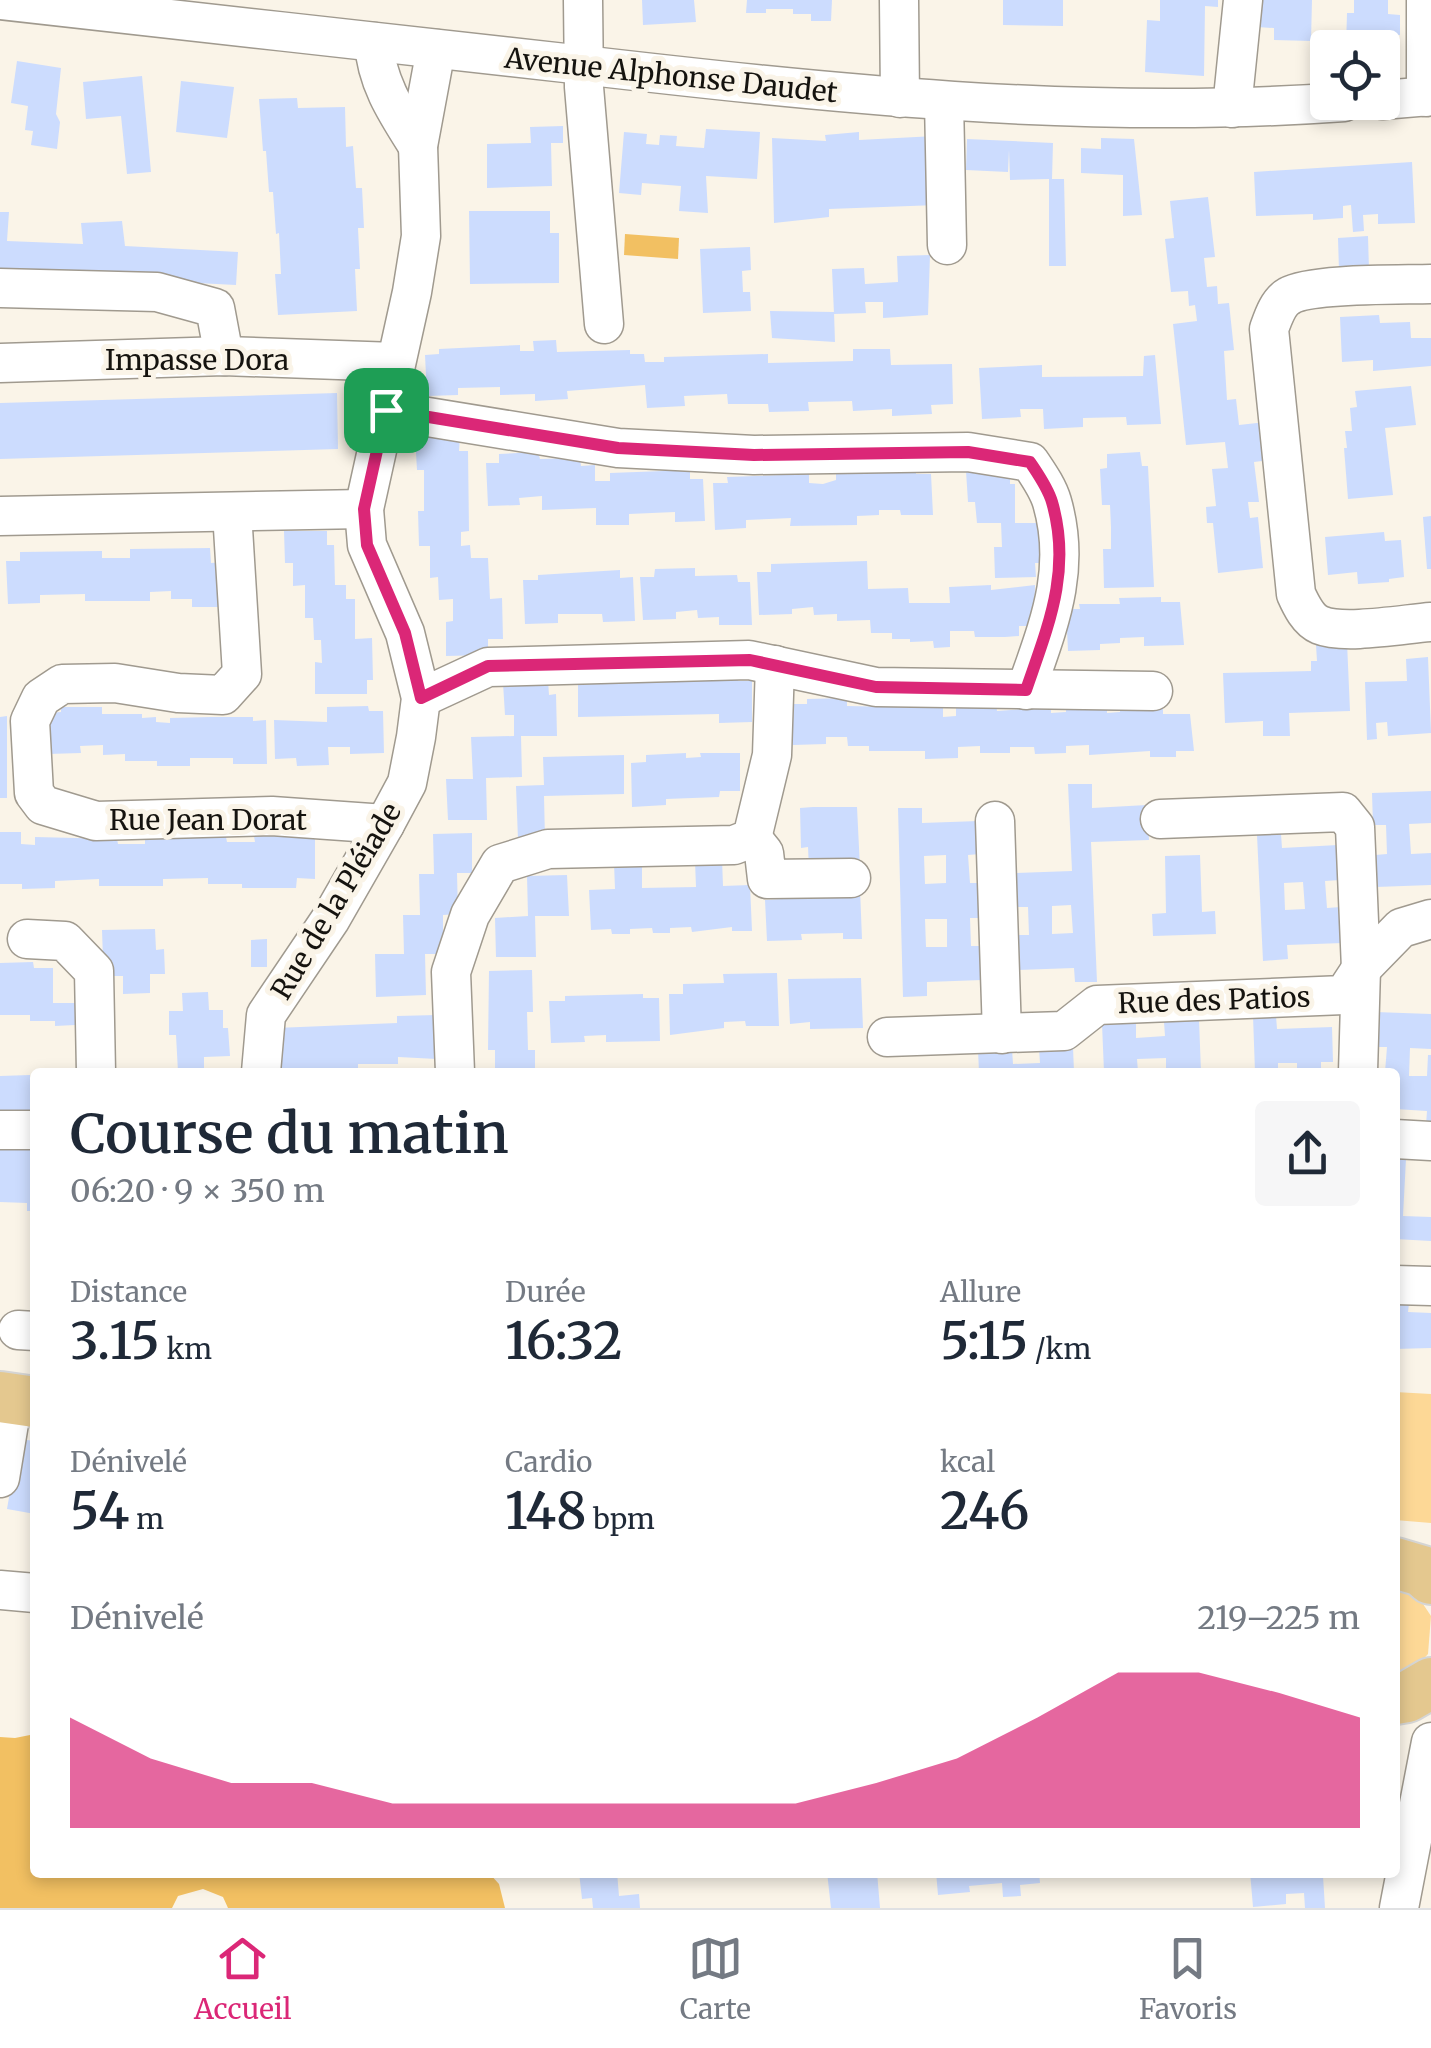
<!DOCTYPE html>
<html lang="fr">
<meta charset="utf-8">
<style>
:root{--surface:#fff;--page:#f6f6f7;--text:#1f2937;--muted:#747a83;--line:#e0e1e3;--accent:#db2777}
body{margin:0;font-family:Merriweather,serif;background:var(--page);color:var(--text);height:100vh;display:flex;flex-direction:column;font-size:38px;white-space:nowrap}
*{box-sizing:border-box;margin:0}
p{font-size:32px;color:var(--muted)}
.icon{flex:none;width:55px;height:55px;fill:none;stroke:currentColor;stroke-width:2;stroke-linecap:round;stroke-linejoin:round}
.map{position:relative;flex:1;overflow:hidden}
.side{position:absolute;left:30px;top:1068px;width:1370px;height:810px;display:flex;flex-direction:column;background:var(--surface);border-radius:10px;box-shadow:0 5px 15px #0003}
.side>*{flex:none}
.fabs{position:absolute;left:1310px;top:30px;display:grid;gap:20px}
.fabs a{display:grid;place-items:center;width:90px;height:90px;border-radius:10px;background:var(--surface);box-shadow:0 5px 15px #0003;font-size:50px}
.pin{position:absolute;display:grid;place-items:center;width:85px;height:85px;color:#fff;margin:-42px;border-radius:20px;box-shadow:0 5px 15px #0006}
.round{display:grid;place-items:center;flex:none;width:105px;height:105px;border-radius:10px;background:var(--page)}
.summary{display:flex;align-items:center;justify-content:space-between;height:170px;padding:0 40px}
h1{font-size:55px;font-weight:600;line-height:75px}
.stats{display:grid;grid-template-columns:repeat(3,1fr);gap:15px;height:170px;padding:10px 40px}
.stats div{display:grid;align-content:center}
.stats b{font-size:50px;font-weight:600}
.stats small{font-size:28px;font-weight:400}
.stats p{font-size:28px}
.chart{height:280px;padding:20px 40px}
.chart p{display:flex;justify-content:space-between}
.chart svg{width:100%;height:180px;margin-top:10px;fill:var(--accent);opacity:.7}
.tab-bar{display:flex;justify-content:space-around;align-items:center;height:140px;border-top:2px solid var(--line);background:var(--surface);font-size:28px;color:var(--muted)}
.tab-bar a{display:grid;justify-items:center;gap:5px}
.tab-bar .selected{color:var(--accent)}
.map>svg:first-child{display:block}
.green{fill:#fdd896}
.water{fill:#f2c062}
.building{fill:#ccdcfe;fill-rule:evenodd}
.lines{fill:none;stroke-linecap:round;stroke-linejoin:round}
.minor-casing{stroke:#a09a8f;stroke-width:41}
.major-casing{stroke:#d5d5d4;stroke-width:54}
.minor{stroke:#fff;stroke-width:38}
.major{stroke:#e4c88f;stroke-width:50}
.route-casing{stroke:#fff;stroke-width:20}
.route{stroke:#db2777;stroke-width:12}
.labels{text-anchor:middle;stroke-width:10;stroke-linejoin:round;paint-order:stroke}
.street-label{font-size:28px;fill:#15130f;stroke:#faf4e8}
</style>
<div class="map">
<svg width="1431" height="1908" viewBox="0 0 1431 1908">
<rect width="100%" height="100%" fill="#faf4e8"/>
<g class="green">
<polygon points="1395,1392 1431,1394 1431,1523 1395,1520"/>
<polygon points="1395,1586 1419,1598 1431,1616 1428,1654 1418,1665 1395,1676"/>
</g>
<g class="water">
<polygon points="625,234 679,238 678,259 624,255"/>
<polygon points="35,1734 35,1872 489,1873 499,1884 505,1908 228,1908 223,1897 203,1889 178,1896 172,1908 0,1908 0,1737 15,1738"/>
</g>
<g class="building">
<polygon points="642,0 694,0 696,22 643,25"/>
<polygon points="747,0 832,0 831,21 811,21 811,14 793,14 793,9 766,9 766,13 746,13"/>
<polygon points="1003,0 1063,0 1063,26 1003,25"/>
<polygon points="1160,0 1218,0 1218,7 1205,6 1204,76 1145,72 1147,20 1160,21"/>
<polygon points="1258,0 1312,0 1311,41 1274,40 1274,28 1257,27"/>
<polygon points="1354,0 1388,0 1388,14 1400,15 1400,35 1387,34 1386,62 1382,62 1382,48 1346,48 1347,13 1354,13"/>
<polygon points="17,61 61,68 56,114 60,122 57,149 31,145 33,131 25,130 28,106 11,103"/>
<polygon points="142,76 151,172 127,174 121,116 86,119 83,82"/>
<polygon points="181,81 234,87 227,138 176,132"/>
<polygon points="297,98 298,108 345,107 346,147 353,146 356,188 362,188 364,228 358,228 360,269 355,269 357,311 278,315 275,274 281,274 279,233 276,234 273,192 269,192 266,151 263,151 259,99"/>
<polygon points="563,126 563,143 551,143 552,186 487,188 487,144 531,143 530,127"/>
<polygon points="706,129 760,132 757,179 706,176 708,213 679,211 681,186 642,183 641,195 619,193 624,132 647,134 646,144 659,145 660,135 677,136 676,146 704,148"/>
<polygon points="859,132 859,140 935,136 937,205 829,209 829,217 774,223 772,138 826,141 825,135"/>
<polygon points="1101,138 1134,139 1142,215 1123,216 1123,175 1081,173 1081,148 1101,149"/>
<polygon points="967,139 1053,143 1052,179 1064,179 1066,266 1049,266 1049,179 1010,180 1009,150 1008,172 966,170"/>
<polygon points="1412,162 1415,223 1378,224 1378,214 1363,215 1364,231 1353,232 1351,205 1343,206 1343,218 1313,220 1313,214 1256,216 1254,172"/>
<polygon points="1208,197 1215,257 1204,258 1207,287 1217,286 1218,304 1229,303 1234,350 1224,351 1227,400 1236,399 1239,425 1266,422 1270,460 1254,462 1259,502 1248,502 1250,518 1258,517 1263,568 1218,573 1213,523 1207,523 1206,507 1216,506 1212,469 1228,468 1225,442 1186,445 1173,324 1197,321 1195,305 1189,306 1188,291 1171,292 1165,239 1174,238 1170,201"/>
<polygon points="469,211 550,211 550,233 559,233 559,283 470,284"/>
<polygon points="0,212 9,212 7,241 83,244 81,223 122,221 125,246 238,252 236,285 0,273"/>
<polygon points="1368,236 1369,270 1339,271 1338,238"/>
<polygon points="750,247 751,270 742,271 743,292 750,292 751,311 703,313 700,249"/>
<polygon points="930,255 928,315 883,318 883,302 865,302 866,313 834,314 832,269 864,268 865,284 898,282 897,256"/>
<polygon points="770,311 834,312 835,342 772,338"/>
<polygon points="1379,315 1380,323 1410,322 1411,338 1431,338 1431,366 1373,371 1373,360 1342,362 1340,317"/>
<polygon points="556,340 557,352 630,350 630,354 644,354 645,362 664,362 664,357 768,354 768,363 853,361 853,349 890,349 891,365 952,364 953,404 931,405 932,414 892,416 892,409 853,411 852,401 808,402 809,411 769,412 768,404 728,404 727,394 684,396 685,406 647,408 645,385 567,391 568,399 535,401 535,394 500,395 500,387 458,388 458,395 427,396 425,355 439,354 439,349 520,345 520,351 534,351 533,341"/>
<polygon points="1155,355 1161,424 1127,425 1126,417 1083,418 1083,427 1044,429 1043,409 1020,409 1021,417 982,419 979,368 1042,365 1042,377 1143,376 1144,356"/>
<polygon points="1411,386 1416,425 1385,428 1393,495 1348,499 1344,448 1347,448 1345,431 1352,431 1350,408 1357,407 1355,391"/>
<polygon points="337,393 338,449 0,459 0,403"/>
<polygon points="415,436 460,436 459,451 468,451 469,531 461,532 461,546 470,545 471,558 488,558 490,599 502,598 503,639 488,639 488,655 446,656 446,622 453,621 453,599 439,600 438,577 430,578 430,546 419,546 418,511 424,511 424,470 417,470"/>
<polygon points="538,452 540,459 580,458 581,466 595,465 595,481 610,481 610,473 690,470 690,479 703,479 705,521 675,522 675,512 629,514 629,525 596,525 596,508 542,510 542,496 519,498 520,505 488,506 486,463 499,463 499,454"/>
<polygon points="1140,452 1142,466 1148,466 1154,587 1104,588 1103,549 1111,549 1111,527 1110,505 1102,505 1100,469 1107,468 1107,454"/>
<polygon points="916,469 916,474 931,474 933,515 901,515 900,510 879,510 879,515 857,516 857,525 790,526 791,518 769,519 746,520 746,528 715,530 713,483 728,483 727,477 809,474 809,483 823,484 836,480 836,472"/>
<polygon points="1010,469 1010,484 1015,484 1015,523 1042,523 1045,563 1035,563 1036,577 995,578 994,547 1002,547 1001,523 977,523 975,502 968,502 966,471"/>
<polygon points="1431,516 1431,569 1427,569 1423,517"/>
<polygon points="284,531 327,531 327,545 334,545 335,585 346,585 346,599 355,599 355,639 372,638 373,680 367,680 367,694 315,694 315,662 322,663 321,640 314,640 313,618 305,618 305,585 293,586 293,563 285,563"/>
<polygon points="1384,532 1385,541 1401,540 1404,577 1389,579 1389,582 1358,584 1357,572 1328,575 1325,537"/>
<polygon points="210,548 211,563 224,562 225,607 192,607 192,599 171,599 171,591 150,592 150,601 85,601 85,594 40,595 40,603 8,604 6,561 20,561 20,552 102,551 102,558 130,558 130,549"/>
<polygon points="867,561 868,589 908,588 909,603 950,603 949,587 991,585 991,590 1035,585 1034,626 1019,626 1019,636 1005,637 975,637 974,631 950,631 950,647 934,648 933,641 910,642 910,639 892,639 892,633 871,633 870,620 837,621 837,614 814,615 813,607 792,609 792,614 759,615 757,572 771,572 771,564"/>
<polygon points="695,568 695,576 737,575 738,582 750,582 752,625 719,625 719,617 698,618 697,610 676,612 676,619 643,620 640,577 654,577 655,569"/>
<polygon points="620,570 620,578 633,577 635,621 603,622 602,614 558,614 558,623 525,624 523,580 538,580 538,575"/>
<polygon points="1161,597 1161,602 1180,602 1184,645 1144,646 1144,637 1120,638 1120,643 1100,644 1100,650 1068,651 1066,609 1080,609 1079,604 1120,604 1119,598"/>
<polygon points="1347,642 1350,711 1289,713 1290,736 1263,736 1263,721 1225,723 1223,673 1311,671 1311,661 1317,661 1316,645"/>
<polygon points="1428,657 1431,733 1388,736 1387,722 1376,723 1377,739 1367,740 1365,682 1407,681 1406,659"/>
<polygon points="737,675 738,681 752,681 752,722 719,723 719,714 578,717 578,680"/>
<polygon points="548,681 549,695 556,694 557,736 521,736 522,777 486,778 487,820 448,820 446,779 473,779 471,737 514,736 514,715 505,715 503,683"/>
<polygon points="847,698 847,706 943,708 943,717 956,716 956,703 996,703 997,711 1051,707 1051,713 1066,712 1066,709 1107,708 1107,713 1120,712 1120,707 1163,706 1163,714 1190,714 1194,751 1176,751 1176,757 1150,757 1150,751 1089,755 1089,745 1066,746 1066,753 1035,754 1034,747 1010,747 1010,753 980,753 980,746 958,747 958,758 925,759 925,751 869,751 869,746 848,746 847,737 826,737 826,744 793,745 791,704 807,704 807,699"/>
<polygon points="368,706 369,711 383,711 384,753 350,754 350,747 328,747 329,765 297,766 296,758 275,759 274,720 327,722 327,707"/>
<polygon points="61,707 102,707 102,714 142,714 142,718 156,717 156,722 170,723 170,718 211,717 253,717 253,721 266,720 267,764 233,764 233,758 190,758 190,766 157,766 157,761 125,761 125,754 103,755 103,745 80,746 81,753 48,754 46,713 61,712"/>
<polygon points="7,716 7,798 0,798 0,717"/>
<polygon points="686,753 686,758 701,757 700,753 740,753 740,791 720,791 719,797 666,799 666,805 632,807 631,763 646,762 646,755"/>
<polygon points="624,755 624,794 544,796 545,839 518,840 516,786 544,785 543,757"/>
<path d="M1068,784h24v24l55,-3 2,35 -58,2 6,140h-22l-1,-14 -56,2 -1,-35h12l-1,-28h-12l-1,-34 57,-2zM1071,905l2,28 -21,1v-28z"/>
<polygon points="1431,791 1431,823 1409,824 1411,854 1431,853 1431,885 1376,887 1375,855 1387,854 1386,825 1373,825 1372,793"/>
<polygon points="813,807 857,807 860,868 809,869 808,847 801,848 800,808"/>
<path d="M898,808h24v15l57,-2 1,33 -12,1 2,28h10l1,35h-11l1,28h10l1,34 -55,2v14l-24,1zM946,855v28l-21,1 -1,-28zM925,919h22v28h-21z"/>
<polygon points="0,832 21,832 21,844 35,845 35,837 117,839 118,844 145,844 145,838 226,837 227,842 255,842 254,836 315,836 315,879 297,878 296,888 242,888 242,884 208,884 208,878 163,879 163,886 99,886 99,879 55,881 55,888 22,889 22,884 0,884"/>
<polygon points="472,833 472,873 457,873 458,914 443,915 443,954 425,954 426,995 376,997 375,954 404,954 403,915 420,915 419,874 434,874 433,834"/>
<path d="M1281,834l1,14 56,-3 2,35 -15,1 2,27 14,-1 2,36 -56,2 1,14 -25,2 -6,-126zM1303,882l2,27 -20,1 -1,-27z"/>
<polygon points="1200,855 1202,912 1215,911 1216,934 1153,936 1152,914 1166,913 1165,856"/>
<polygon points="722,859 723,886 750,885 752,931 732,931 732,927 692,932 691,927 670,928 670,933 653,933 652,928 630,929 630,934 612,934 611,929 591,930 589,890 615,889 614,863 642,861 642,888 696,887 695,861"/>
<polygon points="567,875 569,916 535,916 536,957 496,957 495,918 528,916 527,876"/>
<polygon points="860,889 862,939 843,939 843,933 801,934 802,940 767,941 765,900 781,899 780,891"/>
<polygon points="155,929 156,950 164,949 165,974 150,974 150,993 123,994 123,976 110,976 109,959 103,959 102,930"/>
<polygon points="267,939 267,967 251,967 251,940"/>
<polygon points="33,962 34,968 53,968 53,1003 75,1003 75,1025 55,1026 55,1021 30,1021 30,1015 0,1015 0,963"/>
<polygon points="532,970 533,1012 527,1012 528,1050 535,1050 535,1072 495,1072 495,1050 488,1050 489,971"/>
<polygon points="777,973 779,1026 746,1026 745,1021 724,1022 724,1028 670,1035 669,994 683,994 683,984 724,983 723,974"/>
<polygon points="861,978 863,1028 810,1029 810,1022 790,1024 788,979"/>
<polygon points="208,992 209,1010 223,1010 223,1028 228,1028 230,1056 204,1057 204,1072 178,1072 176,1035 169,1035 169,1011 183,1011 182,993"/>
<polygon points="643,994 643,998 659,998 660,1041 606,1042 606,1035 584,1036 585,1042 551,1043 549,1001 565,1001 565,996"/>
<polygon points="1375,1012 1431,1014 1431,1049 1410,1048 1409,1076 1427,1076 1428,1055 1431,1055 1431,1125 1426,1125 1427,1111 1395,1109 1395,1072 1385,1072 1387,1047 1373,1047"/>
<polygon points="437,1015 437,1059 398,1057 398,1064 358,1064 358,1070 277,1072 276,1028 397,1023 397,1016"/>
<polygon points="1253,1016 1276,1016 1277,1029 1332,1027 1333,1062 1321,1062 1321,1072 1297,1072 1297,1063 1278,1063 1278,1072 1255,1072"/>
<polygon points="1199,1020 1201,1072 1166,1072 1166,1058 1137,1059 1138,1072 1104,1072 1102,1024 1136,1022 1136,1038 1165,1036 1164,1022"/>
<polygon points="1073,1047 1074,1072 979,1072 978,1050 1012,1049 1013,1064 1040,1063 1039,1049"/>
<polygon points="30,1075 30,1093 35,1093 35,1121 0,1121 0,1076"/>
<polygon points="0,1150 30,1150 30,1156 35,1157 35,1211 27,1211 27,1203 0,1202"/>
<polygon points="1395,1159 1406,1159 1403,1216 1431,1217 1431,1241 1395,1239"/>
<polygon points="1395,1302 1409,1303 1408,1312 1431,1313 1431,1348 1395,1349"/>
<polygon points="19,1439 35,1441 35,1514 7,1509"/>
<polygon points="579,1872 617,1872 619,1896 639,1894 640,1908 593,1908 592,1898 582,1899"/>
<polygon points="827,1872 877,1872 880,1908 831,1908"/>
<polygon points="936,1872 1039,1872 1040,1883 1020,1885 1021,1896 1003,1897 1002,1883 969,1886 970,1892 938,1895"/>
<polygon points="1250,1872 1304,1872 1305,1878 1323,1876 1325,1908 1305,1908 1304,1893 1286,1894 1286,1904 1253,1907"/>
</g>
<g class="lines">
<defs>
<g id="minor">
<path d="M0,0c188,21 377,42 565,63 259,30 518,58 779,39"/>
<polyline points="583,0 584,87 604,324"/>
<polyline points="899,0 900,98"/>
<polyline points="1426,0 1426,97"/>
<path d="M374,42c2,40 23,71 44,104"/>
<polyline points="1382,100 1431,96"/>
<polyline points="944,101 947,245"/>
<polyline points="1232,108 1243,0"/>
<path d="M1431,284c-29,1 -120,-1 -142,12 -11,6 -16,22 -20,33l27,265c5,11 12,26 24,31 24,10 84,-1 111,-3"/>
<polyline points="0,288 157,292 215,308 224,356"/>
<polyline points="0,363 224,356 395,362"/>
<path d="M385,410l233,38 136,7 214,-3 62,10c8,12 18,26 22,40 20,69 -4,124 -26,188"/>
<polyline points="232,512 242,674 223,695 178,693 115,683 62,684 41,698 30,721 34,793 43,805 96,821 272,816 385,824"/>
<polyline points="0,516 364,509"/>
<polyline points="421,698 488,667 749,660 876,687 1153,691"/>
<polyline points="1160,819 1343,812 1355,827 1361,969 1358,1072"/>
<polyline points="995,821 1002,1034"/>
<polyline points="752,838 764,853 767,879 851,878"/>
<polyline points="27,939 65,941 94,971 96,1072"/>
<polyline points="887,1037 1064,1031 1097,1005 1344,995 1361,969 1401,928 1431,919"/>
<polyline points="261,1072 266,1015 330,920 385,824 407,783 416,737 421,698 405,633 367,545 364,509 412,292 421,236 418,146 436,49"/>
<polyline points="455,1072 451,972 470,915 500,864 548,849 734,845 752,838 772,755 775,665"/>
<polyline points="0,1130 35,1130"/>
<polyline points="1395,1139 1431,1141"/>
<polyline points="1395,1285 1431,1286"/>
<polyline points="18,1330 35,1331"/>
<polyline points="0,1478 13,1399"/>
<polyline points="0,1590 35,1593"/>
<polyline points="1399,1908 1431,1742"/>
</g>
<g id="major">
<polyline points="0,1397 35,1402"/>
<polyline points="1395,1563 1422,1571 1431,1579"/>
<polyline points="1395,1699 1407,1697 1431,1683"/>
</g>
</defs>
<use href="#minor" class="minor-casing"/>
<use href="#major" class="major-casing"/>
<use href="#minor" class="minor"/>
<use href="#major" class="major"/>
</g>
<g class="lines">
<defs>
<path id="route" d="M386,410l232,38 136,7 214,-3 62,10c8,12 18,26 22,40 20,69 -4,124 -26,188l-150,-3 -126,-27 -262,6 -67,32 -16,-65 -38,-88 -3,-36z"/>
</defs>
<use href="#route" class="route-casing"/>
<use href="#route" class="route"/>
</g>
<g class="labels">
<g class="street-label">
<text transform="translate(671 75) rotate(6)" y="10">Avenue Alphonse Daudet</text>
<text x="197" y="370">Impasse Dora</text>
<text x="208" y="830">Rue Jean Dorat</text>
<text transform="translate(336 901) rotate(-59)" y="10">Rue de la Pléiade</text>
<text transform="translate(1214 1000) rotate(-2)" y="10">Rue des Patios</text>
</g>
</g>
</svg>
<div class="fabs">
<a><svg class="icon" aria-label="locate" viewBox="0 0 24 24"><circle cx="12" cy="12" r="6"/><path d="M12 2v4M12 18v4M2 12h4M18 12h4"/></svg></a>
</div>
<div class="pin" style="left:386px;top:410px;background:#1e9e55"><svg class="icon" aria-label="arrive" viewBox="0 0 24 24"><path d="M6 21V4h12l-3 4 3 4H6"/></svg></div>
<section class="side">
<div class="summary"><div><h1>Course du matin</h1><p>06:20 · 9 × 350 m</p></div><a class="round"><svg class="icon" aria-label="share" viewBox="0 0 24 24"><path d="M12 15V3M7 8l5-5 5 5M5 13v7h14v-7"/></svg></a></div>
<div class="stats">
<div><p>Distance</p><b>3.15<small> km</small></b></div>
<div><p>Durée</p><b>16:32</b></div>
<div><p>Allure</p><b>5:15<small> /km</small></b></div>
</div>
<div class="stats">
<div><p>Dénivelé</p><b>54<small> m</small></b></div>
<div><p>Cardio</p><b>148<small> bpm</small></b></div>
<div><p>kcal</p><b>246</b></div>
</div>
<div class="chart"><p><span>Dénivelé</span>219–225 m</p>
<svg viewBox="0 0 160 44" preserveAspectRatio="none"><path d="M0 44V17L10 27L20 33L30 33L40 38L50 38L60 38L70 38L80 38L90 38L100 33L110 27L120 17L130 6L140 6L150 11L160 17V44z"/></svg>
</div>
</section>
</div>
<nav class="tab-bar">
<a class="selected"><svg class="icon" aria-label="home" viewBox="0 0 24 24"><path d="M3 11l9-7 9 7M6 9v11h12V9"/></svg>Accueil</a>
<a><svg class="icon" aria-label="map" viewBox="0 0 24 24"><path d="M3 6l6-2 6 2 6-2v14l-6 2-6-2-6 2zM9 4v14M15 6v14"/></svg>Carte</a>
<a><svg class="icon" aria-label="saved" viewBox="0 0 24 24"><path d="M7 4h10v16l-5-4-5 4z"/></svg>Favoris</a>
</nav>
